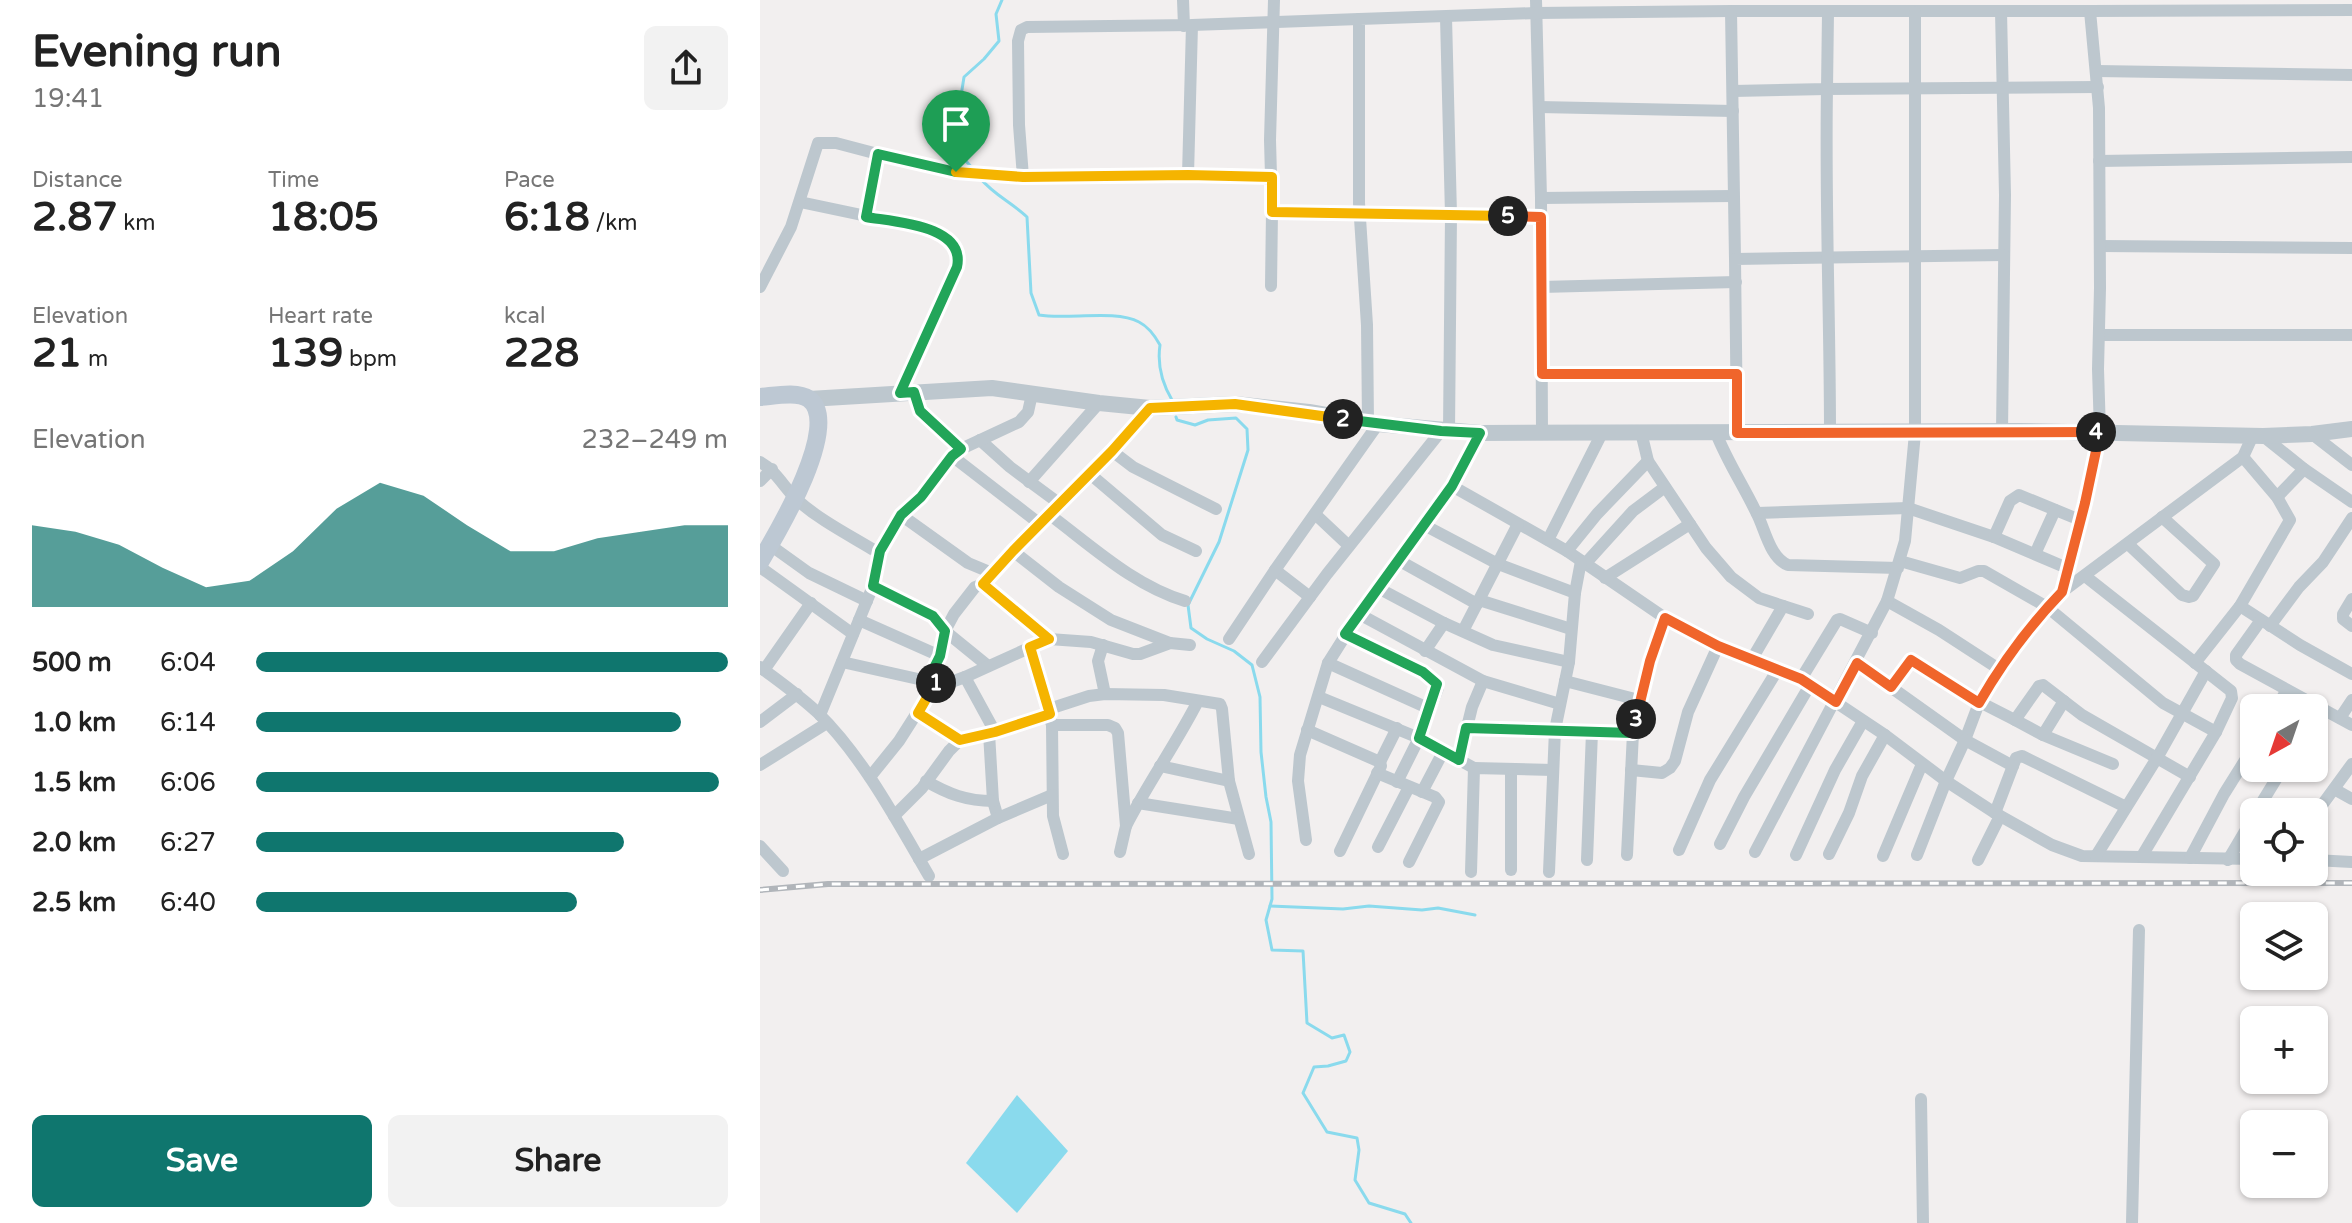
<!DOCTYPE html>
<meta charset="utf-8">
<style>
:root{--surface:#fff;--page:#f2f2f2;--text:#222;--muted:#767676;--accent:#0f766e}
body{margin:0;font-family:"Varela Round",sans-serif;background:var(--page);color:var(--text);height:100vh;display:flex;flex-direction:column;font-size:30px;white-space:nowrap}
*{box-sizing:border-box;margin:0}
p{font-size:26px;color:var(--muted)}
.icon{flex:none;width:44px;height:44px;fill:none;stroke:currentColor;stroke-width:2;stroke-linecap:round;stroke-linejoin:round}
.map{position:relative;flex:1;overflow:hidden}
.side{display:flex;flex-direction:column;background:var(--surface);width:760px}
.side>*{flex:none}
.needle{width:52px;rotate:220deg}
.buttons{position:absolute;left:1480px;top:694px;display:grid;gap:16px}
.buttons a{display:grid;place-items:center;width:88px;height:88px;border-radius:12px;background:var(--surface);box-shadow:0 2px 6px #0004;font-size:40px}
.pin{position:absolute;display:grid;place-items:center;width:68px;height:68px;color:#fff;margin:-82px -34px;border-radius:50% 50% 50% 0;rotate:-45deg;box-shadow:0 0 8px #0007}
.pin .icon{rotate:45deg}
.km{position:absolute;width:40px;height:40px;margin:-20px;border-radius:50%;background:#222;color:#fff;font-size:22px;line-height:40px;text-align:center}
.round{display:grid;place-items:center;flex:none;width:84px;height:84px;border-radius:12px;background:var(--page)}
.head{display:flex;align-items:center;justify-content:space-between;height:136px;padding:0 32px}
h1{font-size:44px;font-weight:700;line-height:60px}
.metrics{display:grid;grid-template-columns:repeat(3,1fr);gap:12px;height:136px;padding:8px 32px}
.metrics div{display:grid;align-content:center}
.metrics b{font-size:40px;font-weight:700}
.metrics small{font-size:22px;font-weight:400}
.metrics p{font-size:22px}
.chart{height:224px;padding:16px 32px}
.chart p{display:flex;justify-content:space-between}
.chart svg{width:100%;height:144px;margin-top:8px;fill:var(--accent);opacity:.7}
.action{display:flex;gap:16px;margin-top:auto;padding:16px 32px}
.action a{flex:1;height:92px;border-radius:12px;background:var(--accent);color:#fff;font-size:32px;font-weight:700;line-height:92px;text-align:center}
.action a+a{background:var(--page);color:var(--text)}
ul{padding:0 32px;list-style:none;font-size:26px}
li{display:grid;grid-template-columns:128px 96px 1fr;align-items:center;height:60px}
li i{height:20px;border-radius:10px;background:var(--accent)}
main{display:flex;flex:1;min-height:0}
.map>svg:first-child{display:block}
.water{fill:#8adaed}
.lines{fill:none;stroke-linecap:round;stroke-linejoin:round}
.stream{stroke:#8adaed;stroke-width:3}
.minor{stroke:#bdc7ce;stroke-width:12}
.tertiary{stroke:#bdc7ce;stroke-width:16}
.secondary{stroke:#bdc8d3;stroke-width:18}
.rail-casing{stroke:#b1b5ba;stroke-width:6}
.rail{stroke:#fff;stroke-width:3;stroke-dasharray:9;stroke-linecap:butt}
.split-1-casing{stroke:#fff;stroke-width:16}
.split-2-casing{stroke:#fff;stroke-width:16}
.split-3-casing{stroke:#fff;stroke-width:16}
.split-4-casing{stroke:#fff;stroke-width:16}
.split-5-casing{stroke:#fff;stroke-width:16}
.split-6-casing{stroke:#fff;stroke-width:16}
.split-1{stroke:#22a559;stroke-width:10}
.split-2{stroke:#f5b400;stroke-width:10}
.split-3{stroke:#22a559;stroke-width:10}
.split-4{stroke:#f0652b;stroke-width:10}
.split-5{stroke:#f0652b;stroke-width:10}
.split-6{stroke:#f5b400;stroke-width:10}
</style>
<main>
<section class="side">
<div class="head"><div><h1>Evening run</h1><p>19:41</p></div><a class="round"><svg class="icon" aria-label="share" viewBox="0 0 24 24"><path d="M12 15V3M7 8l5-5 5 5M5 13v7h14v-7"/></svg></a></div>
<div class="metrics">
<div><p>Distance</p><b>2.87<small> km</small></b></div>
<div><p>Time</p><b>18:05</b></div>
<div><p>Pace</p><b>6:18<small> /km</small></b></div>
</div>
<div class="metrics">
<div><p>Elevation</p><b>21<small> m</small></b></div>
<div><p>Heart rate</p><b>139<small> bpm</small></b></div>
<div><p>kcal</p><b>228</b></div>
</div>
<div class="chart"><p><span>Elevation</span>232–249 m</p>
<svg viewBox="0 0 160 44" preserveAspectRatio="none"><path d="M0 44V19L10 21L20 25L30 32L40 38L50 36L60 27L70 14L80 6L90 10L100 19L110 27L120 27L130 23L140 21L150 19L160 19V44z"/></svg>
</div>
<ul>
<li><b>500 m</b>6:04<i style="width:100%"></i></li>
<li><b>1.0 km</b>6:14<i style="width:90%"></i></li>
<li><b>1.5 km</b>6:06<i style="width:98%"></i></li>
<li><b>2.0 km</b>6:27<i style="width:78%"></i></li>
<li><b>2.5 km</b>6:40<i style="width:68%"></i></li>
</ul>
<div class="action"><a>Save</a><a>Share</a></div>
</section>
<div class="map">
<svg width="1592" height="1223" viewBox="0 0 1592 1223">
<rect width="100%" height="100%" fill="#f2efef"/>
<polygon class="water" points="257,1095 308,1151 257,1213 206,1163"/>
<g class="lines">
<g class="stream">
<polyline points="213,169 206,161 198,115 204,77 224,59 239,41 236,14 242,0"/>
<path d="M220,178c14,17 31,24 47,39l4,76 8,22c28,5 76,-6 100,7 10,5 16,14 21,23 -3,20 2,38 12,55"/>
<polyline points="416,417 417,420 435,425 448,420 476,418 487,429 488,450 459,542 428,605 431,628 447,639 474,651 492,665 500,697 501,752 506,797 511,822 512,899 506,920 512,950 543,951 547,1023 572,1038 584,1035 590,1052 586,1061 568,1066 554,1067 543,1093 567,1132 597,1138 599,1150 595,1180 609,1203 645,1214 651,1223"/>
<polyline points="510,906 583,909 609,906 662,910 678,908 715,915"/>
</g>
<g class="minor">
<polyline points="423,0 424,26"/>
<polyline points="776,0 781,198 782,434"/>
<polyline points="1241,11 1245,195 1242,432"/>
<polyline points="686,17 691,215 689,431"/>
<polyline points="1337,71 1592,75"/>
<polyline points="973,91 1067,89 1068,12"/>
<polyline points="779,107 973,111"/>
<polyline points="1339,161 1592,157"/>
<polyline points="428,175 432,25"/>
<polyline points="263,177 259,125 258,41 261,30 267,27 432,25 599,19"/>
<polyline points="781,198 973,196"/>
<path d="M40,202l133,28c16,9 28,17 24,37l-57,126"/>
<polyline points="512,212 781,217"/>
<polyline points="106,217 118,154"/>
<polyline points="1340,246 1592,248"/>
<polyline points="975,259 971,11 1330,11"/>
<polyline points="511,286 512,212 510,140 514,0"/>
<polyline points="0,287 31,227 58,143 76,143 133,158 196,172 263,177 428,175 512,177"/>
<polyline points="781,287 976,282"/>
<polyline points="1339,335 1592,335"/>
<polyline points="782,374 977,374"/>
<polyline points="154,392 160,411 201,449"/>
<polyline points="608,423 607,325 599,203 599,19 776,13 971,11"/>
<polyline points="881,432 888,461 946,548 971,577 999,598 1048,614"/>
<path d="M956,433c11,28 27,52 40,79 9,16 13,45 32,53l110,3"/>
<polyline points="977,433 975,259 1244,255"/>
<path d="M1070,433c0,-115 -5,-229 -3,-344l271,-2"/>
<polyline points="1552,434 1592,465"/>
<polyline points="1503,436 1544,469 1592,502"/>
<polyline points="220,440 250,467 300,504"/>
<polyline points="352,451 373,467 456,509"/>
<polyline points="192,456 280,524"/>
<path d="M0,462c16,9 23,24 36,37 22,20 51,35 76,50l8,2"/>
<polyline points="330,474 402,535 436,551"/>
<polyline points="0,481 12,469"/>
<polyline points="269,482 339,403"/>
<polyline points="692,486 807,551 905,618 958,646 1041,679 1125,735 1186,781 1235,813 1292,845 1322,856 1494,859"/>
<polyline points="1517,497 1544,469"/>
<polyline points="997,513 1148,508 1234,537 1307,568"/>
<polyline points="555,514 589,546"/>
<polyline points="141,515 208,563 232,573"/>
<path d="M290,515c43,32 83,70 135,86"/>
<polyline points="664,525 738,564 815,593"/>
<polyline points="1234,537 1250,501 1259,495 1320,520"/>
<polyline points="788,540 842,433"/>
<polyline points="1368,544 1422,595 1429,597 1433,596 1454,564 1402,517"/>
<polyline points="10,545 49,573 107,601"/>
<polyline points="253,551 299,587 351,620 410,643"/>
<polyline points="807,551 837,514 888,461"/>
<polyline points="1275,554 1295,510"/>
<polyline points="638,560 717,604"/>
<polyline points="1140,561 1200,578 1218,571 1224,571 1287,607 1403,703 1456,732"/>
<polyline points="825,564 873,511 905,487"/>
<polyline points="0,567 93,634"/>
<polyline points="515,570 550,597"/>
<polyline points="1325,576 1471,691 1472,698 1456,732 1382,856"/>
<polyline points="845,578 930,524"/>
<polyline points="223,584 289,639"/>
<polyline points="113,586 173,616 185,631 228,666"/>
<polyline points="618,588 684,623 733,645 809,662"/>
<polyline points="1302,592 1483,457 1493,435"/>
<polyline points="1592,599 1583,614 1583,619 1592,626"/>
<polyline points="719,600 811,629"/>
<polyline points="1127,601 1179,630 1239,669 1287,607 1302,592 1325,503 1340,432 1338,369 1340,288 1339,108 1330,11 1592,10"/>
<polyline points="1480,606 1540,645 1592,674"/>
<polyline points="599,614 723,681 800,704"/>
<polyline points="99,620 180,656"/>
<polyline points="1501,620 1476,655 1476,660 1480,664 1592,725"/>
<polyline points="1510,626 1539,587 1563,562 1592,518"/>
<polyline points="703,631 758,524"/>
<polyline points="585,634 663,672 677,684 678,688 659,738 637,782"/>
<polyline points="469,639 515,570 618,424"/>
<polyline points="343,645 338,661 345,694"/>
<polyline points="270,647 292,725 293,816 303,854"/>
<polyline points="665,651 684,623"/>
<polyline points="992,659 1023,606"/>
<polyline points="82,662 176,683"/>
<polyline points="502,662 567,574 681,431"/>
<polyline points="568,663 670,709"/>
<polyline points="1097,663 1205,740 1219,703 1239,669"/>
<polyline points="1435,663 1480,606 1530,520 1517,497 1483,457"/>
<path d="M0,667c20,15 40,29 58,46 45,44 79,108 111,163"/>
<polyline points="4,670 51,603"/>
<polyline points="205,677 235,732"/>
<polyline points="1041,679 1077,620 1080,619 1112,633"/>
<polyline points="168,680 180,656 185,631 194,614 215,587 223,584 253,551 352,451 390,408"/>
<polyline points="805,681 879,700"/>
<polyline points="1131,687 1148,663 1154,661 1200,692 1255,720 1279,686 1283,685 1322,715 1430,777"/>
<polyline points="559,697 659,738 714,768"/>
<polyline points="1516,708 1527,690"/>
<polyline points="289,709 329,696 345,694 404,695 460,704 462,709 469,781 489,854"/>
<polyline points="158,713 200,740"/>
<polyline points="60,715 113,586 120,551 141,515 161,497 192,456 201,449 259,422 268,412 272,394"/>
<polyline points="1580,718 1592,700"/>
<polyline points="1255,720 1283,735 1353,764"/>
<polyline points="0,722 37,694"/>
<polyline points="292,725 348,725 355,728 358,733 366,826 360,852"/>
<polyline points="706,728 873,733"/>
<polyline points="547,730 620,762 621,766 580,851"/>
<polyline points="229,733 233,801 238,818"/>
<polyline points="1283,735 1304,701"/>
<polyline points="699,760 712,707 723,681"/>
<polyline points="620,762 637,728"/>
<polyline points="0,765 67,723"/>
<polyline points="400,766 469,781"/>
<polyline points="751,770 751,870"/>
<polyline points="871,770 902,773 910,768 915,761 928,712 958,646"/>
<polyline points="617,773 675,797 679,802 649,862"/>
<polyline points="110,777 139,741 169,694 183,685 205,677 289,639 331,642 373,654 380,654 410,643 430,645"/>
<path d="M166,781c22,13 41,20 67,20"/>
<polyline points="1574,789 1592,799"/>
<polyline points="662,792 683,752"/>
<polyline points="378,803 479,819"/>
<polyline points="1496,812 1523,768"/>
<polyline points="1235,813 1256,758 1262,756 1366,807"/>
<polyline points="134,816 162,788 189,751 200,740 229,733 290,714"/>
<polyline points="1554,816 1592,764"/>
<path d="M366,826c22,-43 50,-82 72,-125"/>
<polyline points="546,840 538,781 540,755 568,663 599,614 692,486 720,433"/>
<polyline points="960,844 984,797 1050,685"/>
<polyline points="0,846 23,871"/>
<polyline points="618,847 649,787"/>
<polyline points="919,850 950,780 1018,669"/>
<polyline points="995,852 1127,601 1145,541 1155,433 1155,12"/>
<polyline points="1069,854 1089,813 1102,776 1125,735"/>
<polyline points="867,855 873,733 890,661 905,618"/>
<polyline points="1036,855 1075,770 1103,721"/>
<polyline points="1157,855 1186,781 1205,740 1253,766"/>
<polyline points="1123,856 1162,764"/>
<polyline points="1336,856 1397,758 1446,671"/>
<polyline points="1430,858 1464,794 1494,746"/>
<polyline points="159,859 238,818 292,795"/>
<polyline points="827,860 832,732"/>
<polyline points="1218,860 1240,816"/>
<polyline points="1468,860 1494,816"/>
<polyline points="1554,860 1592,862"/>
<polyline points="711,872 714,768 793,770"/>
<polyline points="789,872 795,730 809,662 815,593 821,561"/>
<polyline points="1161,1099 1163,1223"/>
<polyline points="1372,1223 1379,930"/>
</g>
<polyline class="tertiary" points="49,399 232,388 339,403 390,408 475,404 549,412 618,424 720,433 1257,431 1503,436 1552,434 1592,429"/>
<path class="secondary" d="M0,397c14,-1 37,-6 49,2 34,25 -33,136 -49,163"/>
<defs>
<polyline id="rail" points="0,890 68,884 183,884 1592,883"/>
</defs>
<use href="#rail" class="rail-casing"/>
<use href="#rail" class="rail"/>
</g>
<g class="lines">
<defs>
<path id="split-1" d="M176,683l-8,-3 12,-24 5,-25 -12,-15 -60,-30 7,-35 21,-36 20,-18 31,-41 9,-7 -41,-38 -6,-19 -14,1 57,-126c9,-42 -63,-45 -91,-50l12,-63 78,18"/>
<polyline id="split-2" points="176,683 183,685 169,694 158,713 200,740 235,732 290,714 270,647 289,639 223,584 253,551 352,451 390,408 475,404 583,419"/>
<polyline id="split-3" points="583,419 681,431 720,433 692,486 585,634 663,672 677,684 659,738 699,760 706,728 873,733 876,719"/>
<path id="split-4" d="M876,719l14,-58 15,-43 53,28 83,33 35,23 21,-39 34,24 20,-27 68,43c23,-40 51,-78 83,-111l23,-89 15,-71h-4"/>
<polyline id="split-5" points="748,216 781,217 782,374 977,374 977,433 1336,432"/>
<polyline id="split-6" points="196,172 263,177 428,175 512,177 512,212 748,216"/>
</defs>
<use href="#split-1" class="split-1-casing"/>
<use href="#split-2" class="split-2-casing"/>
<use href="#split-3" class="split-3-casing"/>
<use href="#split-4" class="split-4-casing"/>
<use href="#split-5" class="split-5-casing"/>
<use href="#split-6" class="split-6-casing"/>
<use href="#split-1" class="split-1"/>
<use href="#split-2" class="split-2"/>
<use href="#split-3" class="split-3"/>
<use href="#split-4" class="split-4"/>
<use href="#split-5" class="split-5"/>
<use href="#split-6" class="split-6"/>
</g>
</svg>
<div class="buttons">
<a><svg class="needle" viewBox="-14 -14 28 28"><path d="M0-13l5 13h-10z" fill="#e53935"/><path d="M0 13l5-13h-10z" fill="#767676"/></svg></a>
<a><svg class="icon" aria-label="locate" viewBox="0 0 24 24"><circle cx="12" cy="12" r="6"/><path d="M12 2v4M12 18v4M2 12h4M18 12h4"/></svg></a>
<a><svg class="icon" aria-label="layers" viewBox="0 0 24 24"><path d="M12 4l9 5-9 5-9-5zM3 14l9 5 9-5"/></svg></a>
<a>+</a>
<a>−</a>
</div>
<div class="pin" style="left:196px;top:172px;background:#1e9e55"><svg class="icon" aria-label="arrive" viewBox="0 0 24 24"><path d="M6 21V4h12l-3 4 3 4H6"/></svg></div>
<b class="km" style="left:176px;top:683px">1</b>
<b class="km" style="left:583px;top:419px">2</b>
<b class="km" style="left:876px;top:719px">3</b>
<b class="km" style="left:1336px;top:432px">4</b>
<b class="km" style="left:748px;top:216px">5</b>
</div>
</main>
